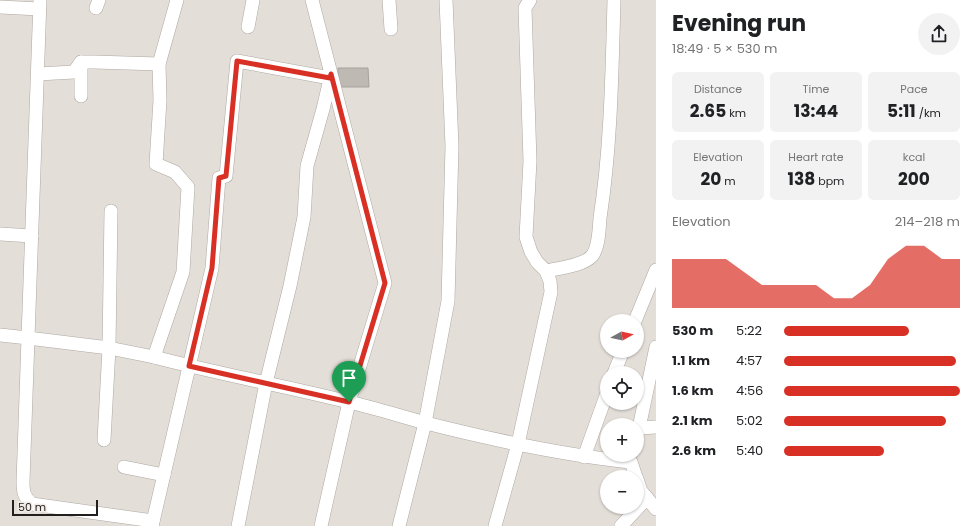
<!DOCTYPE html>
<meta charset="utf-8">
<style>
:root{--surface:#fff;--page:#f2f2f2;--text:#202124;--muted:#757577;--accent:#d93025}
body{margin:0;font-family:Poppins,sans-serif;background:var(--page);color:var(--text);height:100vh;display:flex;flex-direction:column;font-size:15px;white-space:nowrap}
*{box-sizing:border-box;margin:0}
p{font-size:13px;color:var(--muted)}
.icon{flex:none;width:22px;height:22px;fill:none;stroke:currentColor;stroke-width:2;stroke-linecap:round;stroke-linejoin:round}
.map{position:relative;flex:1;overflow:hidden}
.panel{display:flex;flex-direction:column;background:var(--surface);width:320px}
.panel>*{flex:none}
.needle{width:26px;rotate:82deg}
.controls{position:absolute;left:600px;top:314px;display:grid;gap:8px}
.controls a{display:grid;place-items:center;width:44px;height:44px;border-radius:50%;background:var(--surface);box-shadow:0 1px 3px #0004;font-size:20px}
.scale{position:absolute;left:12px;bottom:10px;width:86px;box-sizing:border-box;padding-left:4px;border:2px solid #211e1d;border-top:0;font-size:11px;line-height:14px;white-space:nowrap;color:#211e1d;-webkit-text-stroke:3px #f1ebe6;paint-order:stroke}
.pin{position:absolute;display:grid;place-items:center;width:34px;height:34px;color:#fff;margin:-41px -17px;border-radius:50% 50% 50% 0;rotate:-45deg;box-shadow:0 0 4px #0007}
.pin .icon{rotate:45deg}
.round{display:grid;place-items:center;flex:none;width:42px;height:42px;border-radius:21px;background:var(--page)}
.overview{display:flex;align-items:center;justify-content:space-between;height:68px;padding:0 16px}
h1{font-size:22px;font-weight:700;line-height:30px}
.metrics{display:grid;grid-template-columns:repeat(3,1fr);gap:6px;height:68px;padding:4px 16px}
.metrics div{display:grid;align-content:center;border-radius:6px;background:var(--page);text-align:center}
.metrics b{font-size:17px;font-weight:700}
.metrics small{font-size:11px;font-weight:400}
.metrics p{font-size:11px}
.chart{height:112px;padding:8px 16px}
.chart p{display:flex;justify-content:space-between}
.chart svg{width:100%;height:72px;margin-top:4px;fill:var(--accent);opacity:.7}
ul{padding:0 16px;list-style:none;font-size:13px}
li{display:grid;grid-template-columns:64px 48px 1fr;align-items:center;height:30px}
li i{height:10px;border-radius:5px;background:var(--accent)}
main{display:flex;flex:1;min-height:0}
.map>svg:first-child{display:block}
.building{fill:#bfb9b4;stroke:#a8a29e}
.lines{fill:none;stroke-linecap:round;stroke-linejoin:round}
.minor-casing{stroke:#aea8a3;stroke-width:14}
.minor{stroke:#fff;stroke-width:13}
.route-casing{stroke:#fff;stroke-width:8}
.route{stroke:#d93025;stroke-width:5}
</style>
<main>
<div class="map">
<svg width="656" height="526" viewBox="0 0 656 526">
<rect width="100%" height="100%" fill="#e4ded8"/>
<polygon class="building" points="338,68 368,68 369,87 338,87"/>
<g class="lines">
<defs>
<g id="minor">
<polyline points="40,0 28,338 109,348 111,211"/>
<path d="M177,0l-18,64 1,36 -4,64 19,8 13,15 -5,85 -29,85c65,17 131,29 195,45 26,6 51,14 77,21 67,17 136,32 205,39l5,15"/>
<polyline points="312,0 385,283 349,402 321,526"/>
<polyline points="389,0 391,29"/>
<polyline points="0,7 39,9"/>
<polyline points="96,8 99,0"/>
<polyline points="248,27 253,0"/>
<polyline points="81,62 81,96"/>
<polyline points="38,74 74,72 81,62 94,62 159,64"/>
<polyline points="0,234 32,236"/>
<path d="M546,271c13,-3 37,-5 46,-15 7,-9 7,-26 8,-38 11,-72 12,-145 14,-218"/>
<polyline points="635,321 656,270"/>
<path d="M0,335l28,3 -5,144c0,10 1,15 9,22l121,17"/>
<polyline points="614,373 623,351"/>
<polyline points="639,428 656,347"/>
<polyline points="637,435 639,428 656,427"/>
<polyline points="104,440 109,348 154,357"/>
<polyline points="584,457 607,393"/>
<polyline points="124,467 164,475"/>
<polyline points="637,479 641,491 656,509"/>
<polyline points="152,526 212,268 219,178 226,176 237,61 330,78"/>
<polyline points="238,526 266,383 290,286 304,217 307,166 323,109 331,75"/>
<polyline points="399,526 425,423 448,301 452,146 446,0"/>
<polyline points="495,526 518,444 551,292 550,281 546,271 537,262 531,252 526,237 530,161 525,8 530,0"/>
<polyline points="621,526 647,498"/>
</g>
</defs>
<use href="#minor" class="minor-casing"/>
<use href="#minor" class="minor"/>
</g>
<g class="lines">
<defs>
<polygon id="route" points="237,61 330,78 331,74 385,283 349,402 189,366 212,268 219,178 226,176"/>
</defs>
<use href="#route" class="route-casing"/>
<use href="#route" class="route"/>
</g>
</svg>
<div class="controls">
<a><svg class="needle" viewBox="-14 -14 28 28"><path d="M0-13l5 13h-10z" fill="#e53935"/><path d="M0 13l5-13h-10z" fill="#757577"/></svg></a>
<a><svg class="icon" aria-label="locate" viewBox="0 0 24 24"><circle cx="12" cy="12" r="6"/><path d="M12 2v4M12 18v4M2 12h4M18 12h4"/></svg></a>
<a>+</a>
<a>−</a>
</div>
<div class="scale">50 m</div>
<div class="pin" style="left:349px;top:402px;background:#1e9e55"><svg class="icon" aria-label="arrive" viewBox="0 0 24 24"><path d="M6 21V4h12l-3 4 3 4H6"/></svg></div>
</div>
<section class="panel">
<div class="overview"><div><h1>Evening run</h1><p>18:49 · 5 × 530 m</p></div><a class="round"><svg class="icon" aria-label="share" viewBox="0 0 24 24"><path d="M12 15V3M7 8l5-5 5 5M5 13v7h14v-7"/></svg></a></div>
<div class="metrics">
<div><p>Distance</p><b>2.65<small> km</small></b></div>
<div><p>Time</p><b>13:44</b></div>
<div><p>Pace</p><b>5:11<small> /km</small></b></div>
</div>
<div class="metrics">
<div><p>Elevation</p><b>20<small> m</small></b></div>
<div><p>Heart rate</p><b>138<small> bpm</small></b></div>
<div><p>kcal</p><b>200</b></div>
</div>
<div class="chart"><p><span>Elevation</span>214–218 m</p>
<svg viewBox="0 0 160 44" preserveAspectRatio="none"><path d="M0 44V14L10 14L20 14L30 14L40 22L50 30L60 30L70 30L80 30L90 38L100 38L110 30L120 14L130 6L140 6L150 14L160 14V44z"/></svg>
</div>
<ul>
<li><b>530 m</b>5:22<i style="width:71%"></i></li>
<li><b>1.1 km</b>4:57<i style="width:98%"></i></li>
<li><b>1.6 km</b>4:56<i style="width:100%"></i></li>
<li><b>2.1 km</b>5:02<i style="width:92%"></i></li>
<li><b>2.6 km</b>5:40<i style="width:57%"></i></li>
</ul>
</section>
</main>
